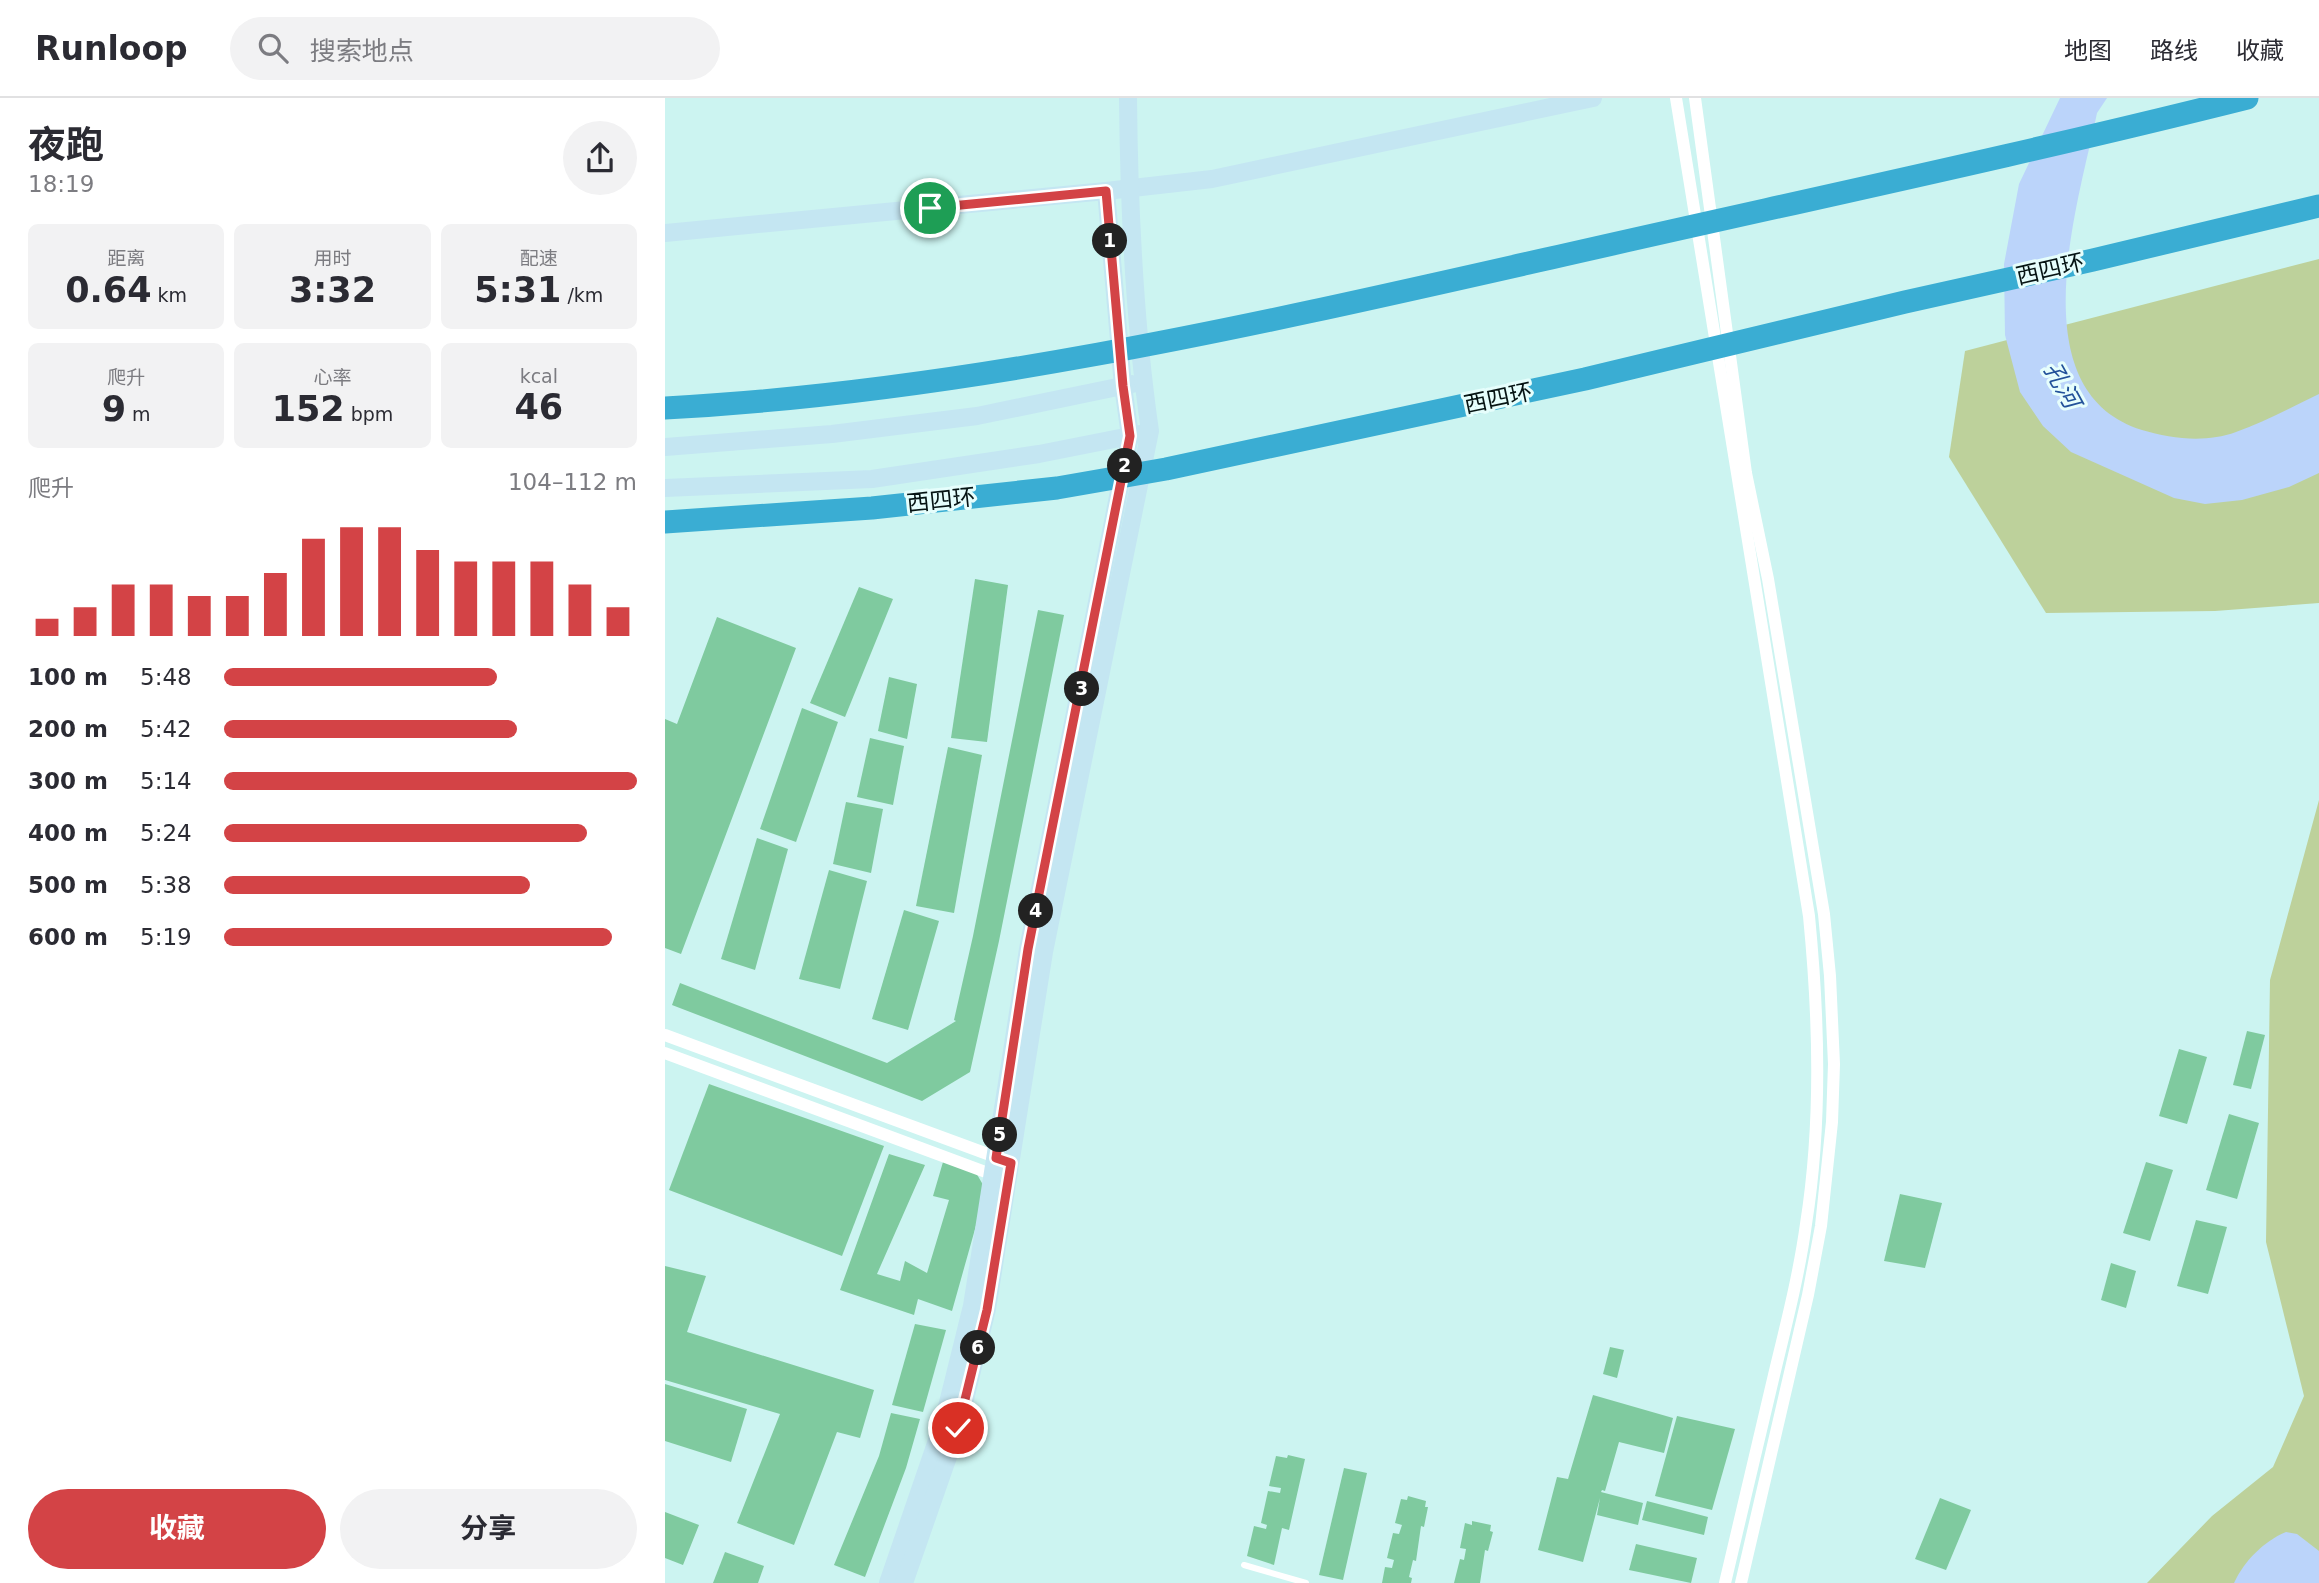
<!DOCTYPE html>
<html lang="zh">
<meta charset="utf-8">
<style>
:root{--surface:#fff;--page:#f2f2f3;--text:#2b2b33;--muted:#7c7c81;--line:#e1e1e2;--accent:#d34346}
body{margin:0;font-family:"DejaVu Sans","Noto Sans SC",sans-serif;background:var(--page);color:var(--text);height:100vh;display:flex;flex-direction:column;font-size:26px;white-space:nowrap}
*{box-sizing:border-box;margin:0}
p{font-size:23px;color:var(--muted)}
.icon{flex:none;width:38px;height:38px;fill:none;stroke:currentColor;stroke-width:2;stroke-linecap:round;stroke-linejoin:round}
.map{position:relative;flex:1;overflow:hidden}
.sheet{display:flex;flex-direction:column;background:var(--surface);width:665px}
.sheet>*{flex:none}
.pin{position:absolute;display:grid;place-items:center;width:60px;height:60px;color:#fff;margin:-30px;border:4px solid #fff;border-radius:50%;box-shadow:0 2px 7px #0007}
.km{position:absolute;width:35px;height:35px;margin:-18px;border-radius:50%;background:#222;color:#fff;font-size:19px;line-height:35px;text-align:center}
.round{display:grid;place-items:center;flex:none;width:74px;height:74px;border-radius:37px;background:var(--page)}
.overview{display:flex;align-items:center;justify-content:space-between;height:119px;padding:0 28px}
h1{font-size:38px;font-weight:700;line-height:52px}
.stats{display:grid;grid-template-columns:repeat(3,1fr);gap:10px;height:119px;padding:7px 28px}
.stats div{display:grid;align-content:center;border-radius:10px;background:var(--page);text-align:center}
.stats b{font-size:35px;font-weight:700}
.stats small{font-size:19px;font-weight:400}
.stats p{font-size:19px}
.chart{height:196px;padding:14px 28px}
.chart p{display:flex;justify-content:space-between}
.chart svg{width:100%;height:126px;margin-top:7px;stroke:var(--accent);stroke-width:6}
.cta{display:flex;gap:14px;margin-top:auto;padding:14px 28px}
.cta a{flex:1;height:80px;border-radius:42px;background:var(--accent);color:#fff;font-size:28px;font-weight:700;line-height:80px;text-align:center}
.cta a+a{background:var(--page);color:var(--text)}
ul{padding:0 28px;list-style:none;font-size:23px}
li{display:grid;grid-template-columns:112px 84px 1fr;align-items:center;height:52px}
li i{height:18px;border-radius:9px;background:var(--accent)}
header{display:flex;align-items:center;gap:42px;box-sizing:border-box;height:98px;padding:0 35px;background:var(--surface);border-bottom:2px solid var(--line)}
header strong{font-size:33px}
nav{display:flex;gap:38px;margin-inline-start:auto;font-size:24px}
.search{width:490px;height:63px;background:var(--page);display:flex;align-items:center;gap:18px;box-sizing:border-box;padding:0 24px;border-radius:38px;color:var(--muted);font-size:26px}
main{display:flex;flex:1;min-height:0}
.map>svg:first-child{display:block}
.green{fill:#bdd19b}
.water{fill:#bbd4fa}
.building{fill:#7fca9f}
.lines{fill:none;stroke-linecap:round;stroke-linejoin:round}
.lane{stroke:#fff;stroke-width:6}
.street{stroke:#fff;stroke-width:12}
.secondary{stroke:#c4e6f2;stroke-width:18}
.highway{stroke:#3aadd3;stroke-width:23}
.route-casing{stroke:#fff;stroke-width:14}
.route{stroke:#d34346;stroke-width:9}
.labels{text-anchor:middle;stroke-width:6;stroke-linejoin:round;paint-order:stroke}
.street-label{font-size:23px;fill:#061414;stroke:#e6fefc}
.water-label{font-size:24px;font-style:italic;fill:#22529a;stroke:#e6fefc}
</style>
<header>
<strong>Runloop</strong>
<div class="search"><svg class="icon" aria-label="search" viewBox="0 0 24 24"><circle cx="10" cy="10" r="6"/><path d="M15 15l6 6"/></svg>搜索地点</div>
<nav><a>地图</a><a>路线</a><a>收藏</a></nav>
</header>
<main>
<section class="sheet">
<div class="overview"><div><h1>夜跑</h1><p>18:19</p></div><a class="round"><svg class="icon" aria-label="share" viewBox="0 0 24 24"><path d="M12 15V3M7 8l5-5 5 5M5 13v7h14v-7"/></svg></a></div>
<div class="stats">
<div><p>距离</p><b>0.64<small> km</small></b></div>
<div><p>用时</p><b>3:32</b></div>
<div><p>配速</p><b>5:31<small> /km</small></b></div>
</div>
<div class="stats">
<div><p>爬升</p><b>9<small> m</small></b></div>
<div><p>心率</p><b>152<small> bpm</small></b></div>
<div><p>kcal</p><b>46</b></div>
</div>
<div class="chart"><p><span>爬升</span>104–112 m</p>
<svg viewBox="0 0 160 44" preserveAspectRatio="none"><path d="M5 44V38M15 44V34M25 44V26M35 44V26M45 44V30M55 44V30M65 44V22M75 44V10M85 44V6M95 44V6M105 44V14M115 44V18M125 44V18M135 44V18M145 44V26M155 44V34"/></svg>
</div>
<ul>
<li><b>100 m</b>5:48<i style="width:66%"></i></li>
<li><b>200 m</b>5:42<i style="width:71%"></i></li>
<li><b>300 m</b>5:14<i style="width:100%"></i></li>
<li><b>400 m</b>5:24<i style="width:88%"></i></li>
<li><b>500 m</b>5:38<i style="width:74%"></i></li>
<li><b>600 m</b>5:19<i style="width:94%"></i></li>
</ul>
<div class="cta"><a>收藏</a><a>分享</a></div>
</section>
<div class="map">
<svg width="1654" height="1485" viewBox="0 0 1654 1485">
<rect width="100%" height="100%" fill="#ccf4f1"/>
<g class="green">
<polygon points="1654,161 1654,505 1550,513 1381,515 1284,359 1300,253"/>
<polygon points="1654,702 1654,1485 1482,1485 1547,1418 1608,1369 1639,1298 1601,1144 1605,882"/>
</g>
<g class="water">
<path d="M1395,0h47l-10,15c-18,89 -80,278 45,317 30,9 64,13 94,2 28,-10 56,-25 83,-38v79l-30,14 -47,13 -37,4 -31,-6 -103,-46 -28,-26 -23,-34 -15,-57 -1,-71 15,-80z"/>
<path d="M1621,1434l11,2 22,17v32h-85c10,-22 30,-42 52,-51z"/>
</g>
<g class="building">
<polygon points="310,481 343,487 322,644 286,640"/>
<polygon points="194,489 228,501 180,619 145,605"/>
<polygon points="373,512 399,517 334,843 305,974 257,1003 7,907 15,885 222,965 291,923 289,922 308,838"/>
<polygon points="52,519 131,550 16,856 0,850 0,621 12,626"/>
<polygon points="224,579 252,586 242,641 213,633"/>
<polygon points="137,610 173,624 131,744 95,731"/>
<polygon points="205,640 239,648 228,707 192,699"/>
<polygon points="283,649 317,657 289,815 251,808"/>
<polygon points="181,704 218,711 206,775 168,766"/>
<polygon points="92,740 123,751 90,872 56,861"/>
<polygon points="164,772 202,783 175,891 134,881"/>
<polygon points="239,812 274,823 243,932 207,921"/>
<polygon points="1582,933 1600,937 1586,991 1568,987"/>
<polygon points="1514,951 1542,959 1522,1026 1494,1018"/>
<polygon points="44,986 219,1048 177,1158 4,1092"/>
<polygon points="1564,1016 1594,1025 1572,1101 1541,1092"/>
<polygon points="224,1056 260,1067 212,1176 235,1183 240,1163 262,1175 284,1102 268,1098 278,1064 310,1073 321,1092 287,1213 253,1201 249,1217 175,1192"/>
<polygon points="1481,1064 1508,1072 1485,1143 1458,1135"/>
<polygon points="1235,1096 1277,1105 1260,1170 1219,1163"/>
<polygon points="1531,1122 1562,1129 1543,1196 1512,1188"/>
<polygon points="1446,1165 1471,1173 1461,1210 1436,1202"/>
<polygon points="0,1168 41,1178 22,1234 209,1292 195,1340 172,1334 129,1447 72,1425 115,1316 0,1282"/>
<polygon points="250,1226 281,1232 258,1314 227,1307"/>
<polygon points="945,1249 959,1252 952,1280 938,1276"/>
<polygon points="0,1286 82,1311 66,1364 0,1343"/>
<polygon points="928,1297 1008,1320 999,1355 954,1344 940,1393 937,1392 936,1394 978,1405 973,1427 932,1417 935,1400 918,1464 873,1452 892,1379 903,1381"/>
<polygon points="226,1315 255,1321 241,1370 200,1479 169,1467 214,1358"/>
<polygon points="1012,1318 1070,1331 1047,1412 990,1398"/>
<polygon points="623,1357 640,1361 624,1432 617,1430 609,1467 582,1458 589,1428 601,1431 602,1427 596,1425 603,1393 615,1395 616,1390 604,1388 611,1358 622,1360"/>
<polygon points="679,1370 702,1375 678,1482 654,1477"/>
<polygon points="743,1398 761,1403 760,1409 763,1409 759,1429 756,1428 751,1463 748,1462 744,1479 747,1480 746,1485 717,1485 720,1469 727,1470 729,1462 722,1460 728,1435 734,1436 737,1427 730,1425 736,1401 742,1402"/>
<polygon points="1275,1400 1306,1412 1281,1472 1250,1461"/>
<polygon points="982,1403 1043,1419 1039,1437 977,1422"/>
<polygon points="0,1414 34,1427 18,1467 0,1460"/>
<polygon points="807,1423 826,1427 825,1433 828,1434 823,1453 820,1452 815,1485 789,1485 795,1461 799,1462 801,1451 795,1450 800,1425 807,1427"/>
<polygon points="971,1446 1032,1460 1026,1485 964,1472"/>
<polygon points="60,1454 99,1468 93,1485 48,1485"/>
</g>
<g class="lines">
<polyline class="lane" points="579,1467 641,1485"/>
<g class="street">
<path d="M1011,0l133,818c10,103 13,206 -3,308 -7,51 -20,101 -32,151 -16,70 -33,139 -49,208"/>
<polyline points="1030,0 1081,375 1103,481 1159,816 1165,878 1169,966 1167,1024 1156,1128 1143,1197 1076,1485"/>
<polyline points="0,937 336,1061"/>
<polyline points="0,955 334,1079"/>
</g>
<g class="secondary">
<polyline points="0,135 441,93 547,81 928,0"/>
<polyline points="0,349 167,336 312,318 467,286"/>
<polyline points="0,390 207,381 374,356 475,336"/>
<polyline points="223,1485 278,1325 307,1208 363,851 465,338 458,288 441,93"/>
<path d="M239,1485l54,-155 29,-119 57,-357 106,-521c-16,-110 -21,-222 -22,-333"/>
</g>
<g class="highway">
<path d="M0,310c300,-16 594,-84 886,-150 232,-53 465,-102 696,-160"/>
<polyline points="0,424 207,410 392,390 501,371 920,281 1240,204 1428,162 1654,108"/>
</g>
</g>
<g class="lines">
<defs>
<polyline id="route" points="265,110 441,93 458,288 465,338 363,851 331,1060 346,1065 322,1212 293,1330"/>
</defs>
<use href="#route" class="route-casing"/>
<use href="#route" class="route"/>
</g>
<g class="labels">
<g class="street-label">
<text transform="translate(1385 171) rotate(-13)" y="8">西四环</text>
<text transform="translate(833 300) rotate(-12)" y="8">西四环</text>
<text transform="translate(276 402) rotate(-6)" y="8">西四环</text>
</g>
<g class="water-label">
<text transform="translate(1397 287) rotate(61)" y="8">孔河</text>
</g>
</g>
</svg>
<div class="pin" style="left:265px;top:110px;background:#1e9e55"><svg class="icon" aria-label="arrive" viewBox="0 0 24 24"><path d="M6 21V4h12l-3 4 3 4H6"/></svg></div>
<div class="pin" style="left:293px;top:1330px;background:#d93025"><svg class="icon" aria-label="check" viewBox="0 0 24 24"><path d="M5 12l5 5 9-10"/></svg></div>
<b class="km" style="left:445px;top:143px">1</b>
<b class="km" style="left:460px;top:368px">2</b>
<b class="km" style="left:417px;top:591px">3</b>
<b class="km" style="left:371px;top:813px">4</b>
<b class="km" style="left:335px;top:1037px">5</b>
<b class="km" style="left:313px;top:1250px">6</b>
</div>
</main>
